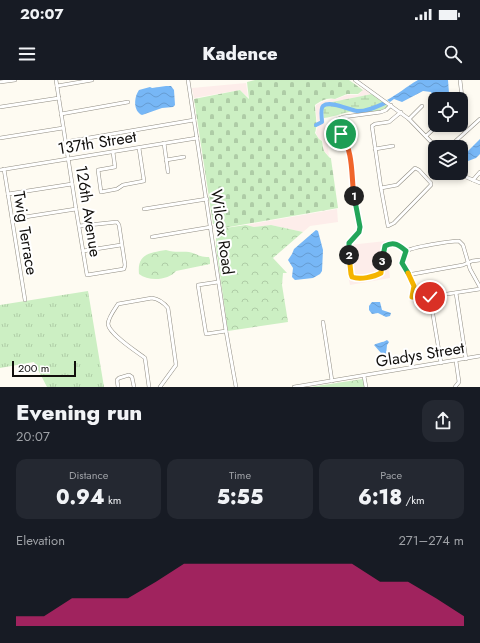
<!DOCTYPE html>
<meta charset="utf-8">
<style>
:root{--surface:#171b24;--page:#242831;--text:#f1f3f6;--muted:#9ea1a6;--accent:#db2777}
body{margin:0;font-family:Jost,sans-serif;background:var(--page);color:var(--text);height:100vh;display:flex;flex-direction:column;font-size:15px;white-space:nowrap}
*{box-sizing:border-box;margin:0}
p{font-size:13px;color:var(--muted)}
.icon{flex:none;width:22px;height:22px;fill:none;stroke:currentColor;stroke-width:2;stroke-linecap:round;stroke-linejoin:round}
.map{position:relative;height:307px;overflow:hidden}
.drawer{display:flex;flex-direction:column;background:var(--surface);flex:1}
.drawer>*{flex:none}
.fabs{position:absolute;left:428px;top:12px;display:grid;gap:8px}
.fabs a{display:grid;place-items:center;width:40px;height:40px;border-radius:8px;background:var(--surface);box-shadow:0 2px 6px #0003;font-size:20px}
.scale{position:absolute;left:12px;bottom:10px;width:64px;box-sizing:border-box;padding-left:4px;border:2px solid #110f0c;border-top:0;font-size:11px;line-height:14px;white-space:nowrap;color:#110f0c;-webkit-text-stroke:3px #fff;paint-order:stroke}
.pin{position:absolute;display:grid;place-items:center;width:34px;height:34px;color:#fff;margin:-17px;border:2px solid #fff;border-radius:50%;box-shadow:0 1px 4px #0007}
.km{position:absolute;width:20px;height:20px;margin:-10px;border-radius:50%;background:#222;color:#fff;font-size:11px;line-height:20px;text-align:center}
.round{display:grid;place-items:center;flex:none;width:42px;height:42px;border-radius:12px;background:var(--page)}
.headline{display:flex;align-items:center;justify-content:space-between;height:68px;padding:0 16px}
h1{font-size:22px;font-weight:800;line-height:30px}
.figures{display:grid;grid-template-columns:repeat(3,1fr);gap:6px;height:68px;padding:4px 16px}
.figures div{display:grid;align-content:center;border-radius:10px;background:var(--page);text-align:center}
.figures b{font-size:20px;font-weight:800}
.figures small{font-size:11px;font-weight:400}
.figures p{font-size:11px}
.chart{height:112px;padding:8px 16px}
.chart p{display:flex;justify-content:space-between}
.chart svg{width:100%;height:72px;margin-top:4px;fill:var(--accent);opacity:.7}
.status{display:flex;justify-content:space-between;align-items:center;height:28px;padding:0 20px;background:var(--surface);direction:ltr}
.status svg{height:11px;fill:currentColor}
header{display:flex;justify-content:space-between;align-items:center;height:52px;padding:0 16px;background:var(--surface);font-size:18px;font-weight:800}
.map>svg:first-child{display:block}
.commercial{fill:#fdedea}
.grass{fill:url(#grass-tufts)}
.forest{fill:url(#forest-crowns)}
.wetland{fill:url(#wetland-marsh)}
.cemetery{fill:url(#cemetery-stones)}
.water{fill:url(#water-waves)}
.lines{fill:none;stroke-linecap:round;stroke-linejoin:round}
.river{stroke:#77b7f6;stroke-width:4}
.minor-casing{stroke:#908c82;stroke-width:4}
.minor{stroke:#fff;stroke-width:3}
.split-1-casing{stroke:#fff;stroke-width:8}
.split-2-casing{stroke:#fff;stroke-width:8}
.split-3-casing{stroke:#fff;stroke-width:8}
.split-4-casing{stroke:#fff;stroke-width:8}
.split-5-casing{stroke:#fff;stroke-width:8}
.split-1{stroke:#f0652b;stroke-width:5}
.split-2{stroke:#22a559;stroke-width:5}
.split-3{stroke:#f5b400;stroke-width:5}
.split-4{stroke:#22a559;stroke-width:5}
.split-5{stroke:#f5b400;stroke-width:5}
.labels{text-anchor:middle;stroke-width:4;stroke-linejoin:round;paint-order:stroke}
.street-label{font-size:16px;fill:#110f0c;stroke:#fff}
</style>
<div class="status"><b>20:07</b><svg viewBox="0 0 49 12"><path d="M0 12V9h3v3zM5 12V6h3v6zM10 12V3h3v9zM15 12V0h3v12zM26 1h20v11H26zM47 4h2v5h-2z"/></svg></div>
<header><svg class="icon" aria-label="menu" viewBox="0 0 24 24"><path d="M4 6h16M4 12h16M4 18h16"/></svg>Kadence<svg class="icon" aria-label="search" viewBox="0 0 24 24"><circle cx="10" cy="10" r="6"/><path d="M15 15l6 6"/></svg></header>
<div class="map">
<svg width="480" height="307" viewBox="0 0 480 307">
<defs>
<pattern id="grass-tufts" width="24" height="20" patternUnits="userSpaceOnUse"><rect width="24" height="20" fill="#ccefc3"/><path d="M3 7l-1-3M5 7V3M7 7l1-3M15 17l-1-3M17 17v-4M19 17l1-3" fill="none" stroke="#aecca6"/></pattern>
<pattern id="forest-crowns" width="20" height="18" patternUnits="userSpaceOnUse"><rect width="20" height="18" fill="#ccefc3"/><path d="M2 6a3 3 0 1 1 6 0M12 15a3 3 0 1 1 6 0" fill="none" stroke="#aecca6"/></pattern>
<pattern id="wetland-marsh" width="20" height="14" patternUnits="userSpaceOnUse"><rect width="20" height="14" fill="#ccefc3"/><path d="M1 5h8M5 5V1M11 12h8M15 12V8" fill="none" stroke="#aecca6"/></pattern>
<pattern id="cemetery-stones" width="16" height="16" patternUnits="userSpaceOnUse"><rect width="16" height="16" fill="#ccefc3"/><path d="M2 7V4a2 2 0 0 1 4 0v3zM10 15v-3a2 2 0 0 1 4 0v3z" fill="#aecca6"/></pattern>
<pattern id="water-waves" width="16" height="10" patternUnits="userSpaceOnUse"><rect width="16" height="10" fill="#77b7f6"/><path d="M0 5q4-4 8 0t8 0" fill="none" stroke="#669cd2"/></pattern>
</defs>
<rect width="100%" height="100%" fill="#fefbf2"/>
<g class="commercial">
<polygon points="246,3 248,17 240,10 194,18 192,8"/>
<polygon points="364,9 372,14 322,24 329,76 324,71 323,61 319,59 316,53 318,46 316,33 316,25 322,22 332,19 336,19 347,15 358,15"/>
<polygon points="337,129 338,142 310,146 303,152 271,145 254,147 246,145"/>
<polygon points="386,161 387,163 382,168 380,192 377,194 355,197 353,194 349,165"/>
<polygon points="347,165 350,194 351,197 357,200 378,196 382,194 385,168 387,166 390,198 350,205 342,166"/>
</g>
<polygon class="grass" points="88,211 104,307 47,307 34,282 0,288 0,225"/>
<g class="forest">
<polygon points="246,145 254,147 271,145 303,152 273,178 287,193 283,193 282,205 288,242 228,251 216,167 216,147 218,149"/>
<path d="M166,170c10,3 15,1 23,2 9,2 9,5 20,5l1,3v4l-34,7c-7,9 -27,11 -37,3 -2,-20 10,-21 27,-24z"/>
<polygon points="363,299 365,307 310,307"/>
</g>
<path class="wetland" d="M372,14l16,12 -3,3 -17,4c-10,-7 -32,4 -44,5l-2,-14z"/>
<path class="cemetery" d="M255,0h94l14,10 -5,4h-11l-12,5c-7,-2 -15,2 -20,6 0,10 3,18 0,28l4,6 3,2c2,12 1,9 9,18l7,49 -120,21 -1,-5h-4l-19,-125 46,-9 9,9 -2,-17z"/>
<g class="water">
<path d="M418,0h30l1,13 -1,6h-13v1l-4,-8 -8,-1 -21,11 -8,-3 -4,3 -3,-2c11,-6 19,-13 31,-20z"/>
<path d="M166,6h5l3,4 1,15 -2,2 -11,1 -20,7c-9,-4 -8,-18 -3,-25l11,-3 2,1z"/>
<polygon points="480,59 480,74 476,78 468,81 465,78 466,73"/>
<polygon points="316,150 318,151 323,170 322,191 320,194 313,198 295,200 292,197 293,188 288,180 292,174 294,169"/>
<polygon points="372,222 380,222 382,230 391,233 390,236 386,237 378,233 372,234 369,230 369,226"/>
<path d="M387,260l2,2 -2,3 -1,10 -5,-2 -7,-8c5,-3 8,-2 13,-5z"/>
</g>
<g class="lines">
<path class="river" d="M316,45l6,-3c0,-4 -2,-13 1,-16 7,-6 26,4 34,5 9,1 19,-4 28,-8"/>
<defs>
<g id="minor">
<polyline points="56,0 76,129 87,195 124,189 125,185 119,145 117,142 79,146"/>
<polyline points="188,0 226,251 236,307"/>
<polyline points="355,0 409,39 436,67"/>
<polyline points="460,0 462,17 461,22"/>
<polyline points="0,2 15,0"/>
<polyline points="57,6 92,0"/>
<path d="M391,25l-5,5 -5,2 -38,5 -5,2c-6,9 5,17 8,25 8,18 7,43 10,63 2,6 7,18 3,24 -3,5 -10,8 -11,15 -1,6 2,25 5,31 7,3 21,0 28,-4l3,-25 3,-4h10l9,7"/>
<polyline points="0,27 59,18"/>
<polyline points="61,34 128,22"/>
<polyline points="409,39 422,26"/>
<polyline points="426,56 438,45"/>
<polyline points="0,58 63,48"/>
<polyline points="65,62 194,40"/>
<polyline points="164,63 168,92"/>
<polyline points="449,67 480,39"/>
<polyline points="375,69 393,66"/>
<polyline points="113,72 115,87 98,90 101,112 117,109 123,105 144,101 139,68"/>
<polyline points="166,80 184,77"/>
<polyline points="4,89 25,220"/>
<polyline points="0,90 197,58"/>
<polyline points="460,93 466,97 480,103"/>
<polyline points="473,100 480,92"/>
<polyline points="381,108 397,105 415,88 419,90 431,103 431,105 394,143 388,146 381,108 372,46 375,44 389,42 401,32"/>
<polyline points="8,114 72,104"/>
<polyline points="144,129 207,119"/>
<polyline points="12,139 76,129"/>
<polyline points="152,157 211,147"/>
<polyline points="83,171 121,165"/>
<polyline points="410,196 413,194 463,185 472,181 480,180"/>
<polyline points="218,202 198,205 206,254 226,251"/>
<path d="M480,207l-10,-18 -7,-24 -4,-4c-8,0 -47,6 -52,10 -3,3 -4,8 -5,12 7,15 13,16 10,34l9,1 59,-9"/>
<polyline points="456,213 466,279"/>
<polyline points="430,217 441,283"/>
<polyline points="323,242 332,301"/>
<polyline points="364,296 366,307"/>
<polyline points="118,307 117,300 119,298 129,295 132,297 134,307"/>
<path d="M149,307l-4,-29c-8,-6 -36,-24 -37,-34 0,-6 6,-14 10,-20l34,-6c7,1 12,5 16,10l8,57 -16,22"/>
<polyline points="294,307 480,276"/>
<polyline points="455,307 459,302 456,281"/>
</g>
</defs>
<use href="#minor" class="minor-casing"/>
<use href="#minor" class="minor"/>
</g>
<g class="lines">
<defs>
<path id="split-1" d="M341,54c13,18 10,42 13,62"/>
<polyline id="split-2" points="349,175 349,163 359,152 360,147 354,116"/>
<path id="split-3" d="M349,175l2,19 1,3c8,3 22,0 29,-4l1,-12"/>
<path id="split-4" d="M382,181l3,-15c9,-5 14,-1 21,5l-4,12 6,10"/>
<polyline id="split-5" points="408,193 414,206 412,217 421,218 430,217"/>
</defs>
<use href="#split-1" class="split-1-casing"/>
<use href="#split-2" class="split-2-casing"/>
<use href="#split-3" class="split-3-casing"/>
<use href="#split-4" class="split-4-casing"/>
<use href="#split-5" class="split-5-casing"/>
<use href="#split-1" class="split-1"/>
<use href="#split-2" class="split-2"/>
<use href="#split-3" class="split-3"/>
<use href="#split-4" class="split-4"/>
<use href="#split-5" class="split-5"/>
</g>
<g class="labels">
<g class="street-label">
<text transform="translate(97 62) rotate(-9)" y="6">137th Street</text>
<text transform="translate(89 131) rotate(81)" y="6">126th Avenue</text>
<text transform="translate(223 152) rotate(82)" y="6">Wilcox Road</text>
<text transform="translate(26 153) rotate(81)" y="6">Twig Terrace</text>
<text transform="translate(420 274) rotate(-9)" y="6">Gladys Street</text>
</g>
</g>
</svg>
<div class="fabs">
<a><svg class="icon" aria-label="locate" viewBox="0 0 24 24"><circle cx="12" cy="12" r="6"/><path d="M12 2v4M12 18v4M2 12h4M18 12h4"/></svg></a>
<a><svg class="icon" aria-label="layers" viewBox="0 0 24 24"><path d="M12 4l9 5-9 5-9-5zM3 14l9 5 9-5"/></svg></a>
</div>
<div class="scale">200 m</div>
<div class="pin" style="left:341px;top:54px;background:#1e9e55"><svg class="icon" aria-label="arrive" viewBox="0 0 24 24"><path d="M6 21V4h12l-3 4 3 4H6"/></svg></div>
<div class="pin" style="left:430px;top:217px;background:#d93025"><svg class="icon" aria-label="check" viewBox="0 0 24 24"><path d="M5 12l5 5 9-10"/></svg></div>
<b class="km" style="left:354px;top:116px">1</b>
<b class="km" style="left:349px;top:175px">2</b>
<b class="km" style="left:382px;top:181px">3</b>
</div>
<section class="drawer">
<div class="headline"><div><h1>Evening run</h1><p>20:07</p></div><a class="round"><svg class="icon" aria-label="share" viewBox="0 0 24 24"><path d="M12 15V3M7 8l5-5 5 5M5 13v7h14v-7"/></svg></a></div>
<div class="figures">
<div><p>Distance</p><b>0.94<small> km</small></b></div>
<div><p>Time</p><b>5:55</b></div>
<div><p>Pace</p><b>6:18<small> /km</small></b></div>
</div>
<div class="chart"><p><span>Elevation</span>271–274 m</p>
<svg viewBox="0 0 160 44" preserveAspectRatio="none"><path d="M0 44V38L10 38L20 27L30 27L40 27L50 17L60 6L70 6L80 6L90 6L100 6L110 6L120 6L130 17L140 17L150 27L160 38V44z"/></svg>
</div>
</section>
